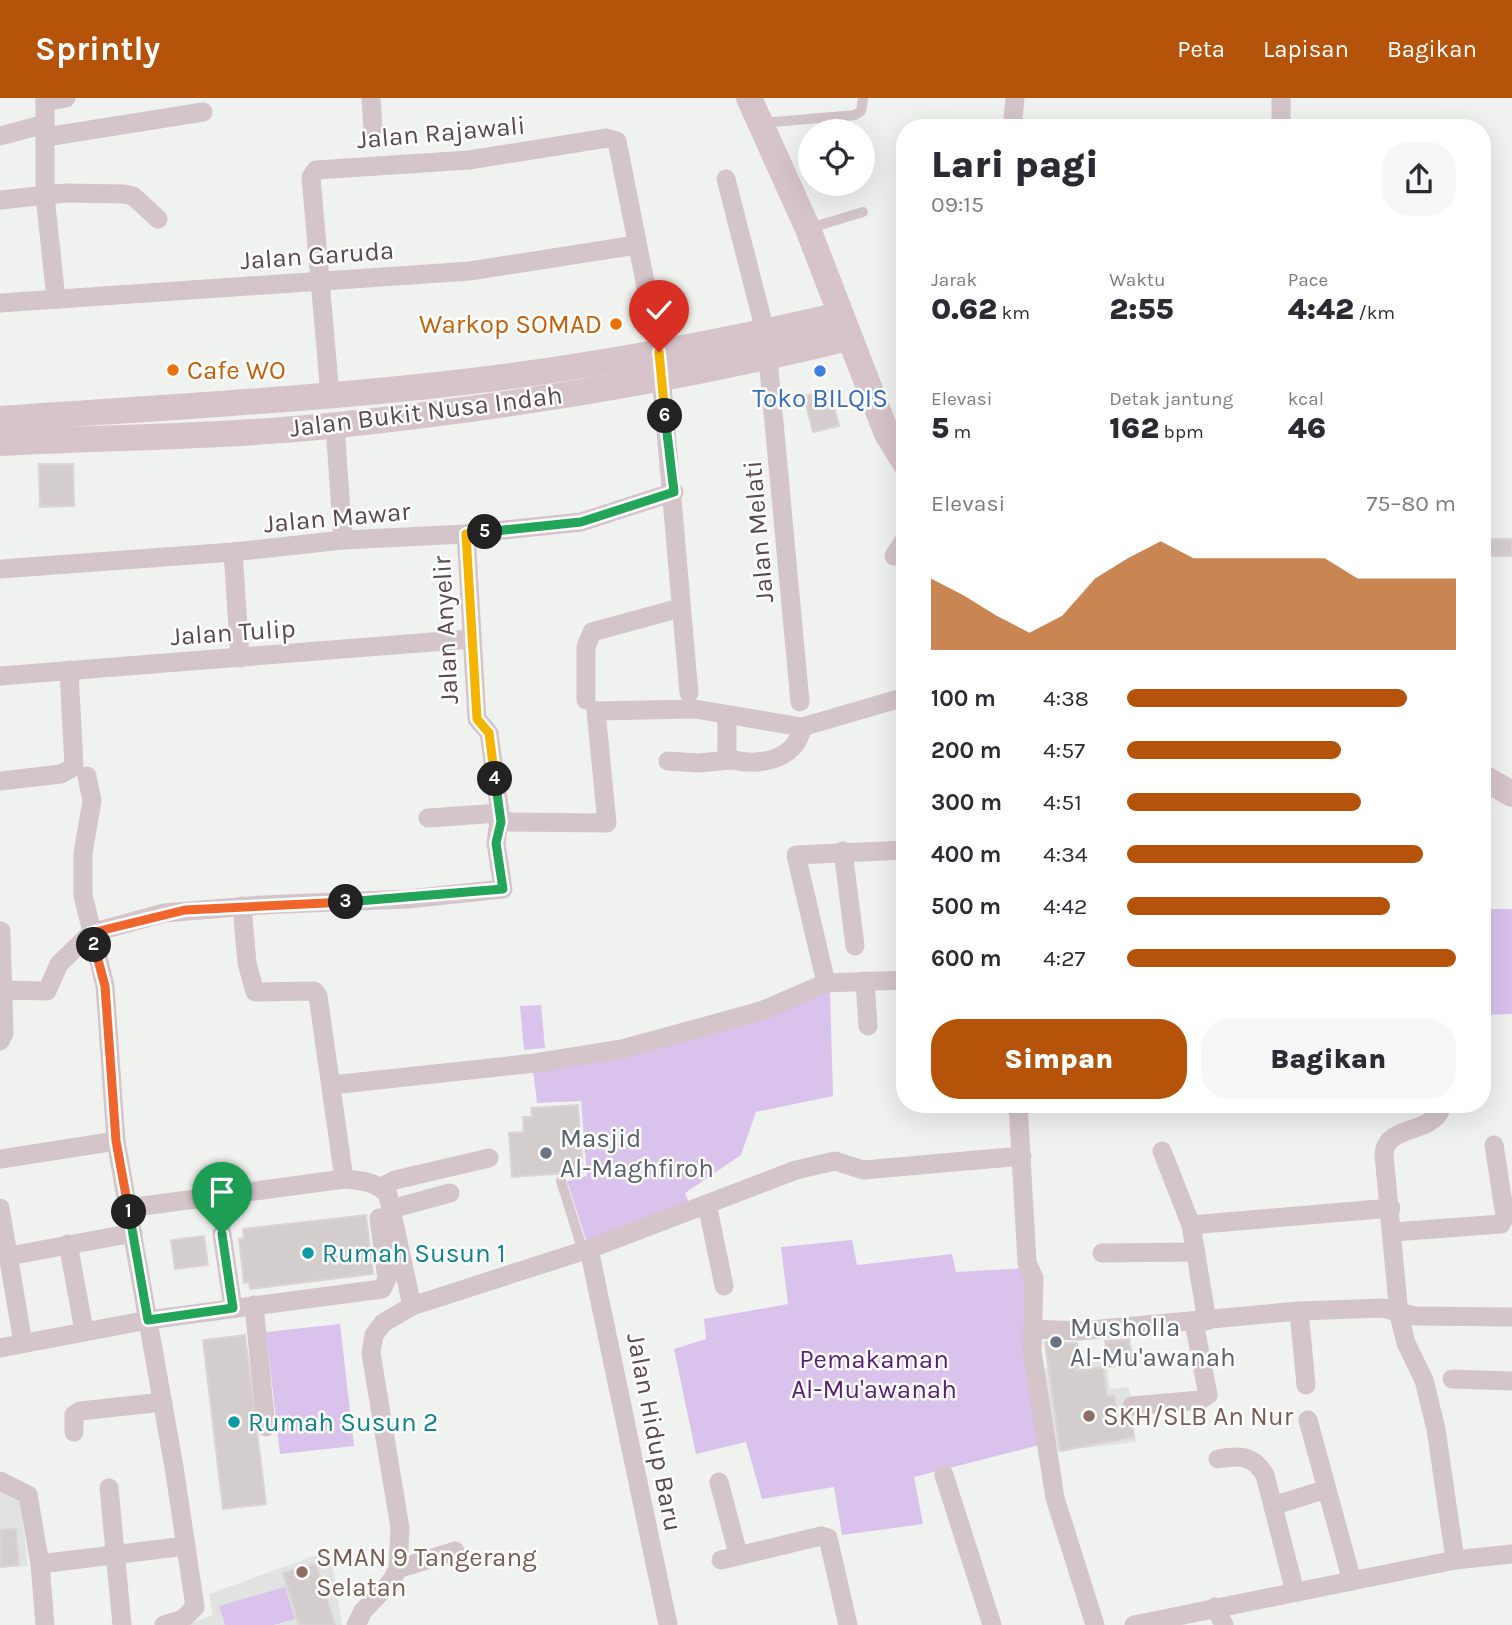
<!DOCTYPE html>
<html lang="id">
<meta charset="utf-8">
<style>
:root{--surface:#fff;--page:#f7f7f7;--text:#2b2b33;--muted:#7c7c81;--accent:#b45309}
body{margin:0;font-family:Karla,sans-serif;background:var(--page);color:var(--text);height:100vh;display:flex;flex-direction:column;font-size:26px;white-space:nowrap}
*{box-sizing:border-box;margin:0}
p{font-size:23px;color:var(--muted)}
.icon{flex:none;width:38px;height:38px;fill:none;stroke:currentColor;stroke-width:2;stroke-linecap:round;stroke-linejoin:round}
.map{position:relative;flex:1;overflow:hidden}
.side{position:absolute;left:896px;top:21px;width:595px;height:994px;display:flex;flex-direction:column;background:var(--surface);border-radius:28px;box-shadow:0 7px 28px #0002}
.side>*{flex:none}
.buttons{position:absolute;left:798px;top:21px;display:grid;gap:14px}
.buttons a{display:grid;place-items:center;width:77px;height:77px;border-radius:50%;background:var(--surface);box-shadow:0 7px 28px #0002;font-size:35px}
.pin{position:absolute;display:grid;place-items:center;width:60px;height:60px;color:#fff;margin:-72px -30px;border-radius:50% 50% 50% 0;rotate:-45deg;box-shadow:0 0 7px #0007}
.pin .icon{rotate:45deg}
.km{position:absolute;width:35px;height:35px;margin:-18px;border-radius:50%;background:#222;color:#fff;font-size:19px;line-height:35px;text-align:center}
.round{display:grid;place-items:center;flex:none;width:74px;height:74px;border-radius:28px;background:var(--page)}
.head{display:flex;align-items:center;justify-content:space-between;height:119px;padding:0 35px}
h1{font-size:38px;font-weight:800;line-height:52px}
.metrics{display:grid;grid-template-columns:repeat(3,1fr);gap:10px;height:119px;padding:7px 35px}
.metrics div{display:grid;align-content:center}
.metrics b{font-size:30px;font-weight:800}
.metrics small{font-size:19px;font-weight:400}
.metrics p{font-size:19px}
.chart{height:196px;padding:14px 35px}
.chart p{display:flex;justify-content:space-between}
.chart svg{width:100%;height:126px;margin-top:7px;fill:var(--accent);opacity:.7}
.cta{display:flex;gap:14px;margin-top:auto;padding:14px 35px}
.cta a{flex:1;height:80px;border-radius:28px;background:var(--accent);color:#fff;font-size:28px;font-weight:800;line-height:80px;text-align:center}
.cta a+a{background:var(--page);color:var(--text)}
ul{padding:0 35px;list-style:none;font-size:23px}
li{display:grid;grid-template-columns:112px 84px 1fr;align-items:center;height:52px}
li i{height:18px;border-radius:9px;background:var(--accent)}
header{display:flex;align-items:center;gap:42px;box-sizing:border-box;height:98px;padding:0 35px;background:var(--accent);color:#fff}
header strong{font-size:33px}
nav{display:flex;gap:38px;margin-inline-start:auto;font-size:24px}
.map>svg:first-child{display:block}
.education{fill:#e1e3e1}
.green{fill:#d9c2ec}
.building{fill:#d4cdce;stroke:#dbd4d5;stroke-width:2}
.lines{fill:none;stroke-linecap:round;stroke-linejoin:round}
.lane{stroke:#d3c5ca;stroke-width:10}
.street{stroke:#d3c5ca;stroke-width:19}
.secondary{stroke:#d7c4ca;stroke-width:26}
.split-1-casing{stroke:#fff;stroke-width:14}
.split-2-casing{stroke:#fff;stroke-width:14}
.split-3-casing{stroke:#fff;stroke-width:14}
.split-4-casing{stroke:#fff;stroke-width:14}
.split-5-casing{stroke:#fff;stroke-width:14}
.split-6-casing{stroke:#fff;stroke-width:14}
.split-7-casing{stroke:#fff;stroke-width:14}
.split-1{stroke:#22a559;stroke-width:9}
.split-2{stroke:#f0652b;stroke-width:9}
.split-3{stroke:#f0652b;stroke-width:9}
.split-4{stroke:#22a559;stroke-width:9}
.split-5{stroke:#f5b400;stroke-width:9}
.split-6{stroke:#22a559;stroke-width:9}
.split-7{stroke:#f5b400;stroke-width:9}
.food-dot{fill:#e8710a;stroke:#fff;stroke-width:2.5}
.shop-dot{fill:#3f7fe0;stroke:#fff;stroke-width:2.5}
.worship-dot{fill:#6b7280;stroke:#fff;stroke-width:2.5}
.culture-dot{fill:#0f9aa8;stroke:#fff;stroke-width:2.5}
.education-dot{fill:#8d6e63;stroke:#fff;stroke-width:2.5}
.labels{text-anchor:middle;stroke-width:5;stroke-linejoin:round;paint-order:stroke}
.street-label{font-size:26px;fill:#5c4950;stroke:#fff}
.food-label{font-size:26px;fill:#c56008;stroke:#fff;text-anchor:end}
.shop-label{font-size:26px;fill:#366cbe;stroke:#fff}
.worship-label{font-size:26px;fill:#5b616d;stroke:#fff;text-anchor:start}
.culture-label{font-size:26px;fill:#0d838f;stroke:#fff;text-anchor:start}
.park-label{font-size:26px;fill:#591f78;stroke:#fff}
.education-label{font-size:26px;fill:#785e54;stroke:#fff;text-anchor:start}
</style>
<header>
<strong>Sprintly</strong>
<nav><a>Peta</a><a>Lapisan</a><a>Bagikan</a></nav>
</header>
<div class="map">
<svg width="1512" height="1527" viewBox="0 0 1512 1527">
<rect width="100%" height="100%" fill="#f0f2f0"/>
<g class="education">
<polygon points="1106,1262 1110,1291 1129,1289 1136,1344 1050,1354 1039,1271"/>
<polygon points="0,1390 12,1395 21,1406 28,1468 0,1470"/>
<polygon points="330,1452 342,1527 187,1527 213,1517 209,1496"/>
</g>
<g class="green">
<polygon points="1482,811 1512,811 1512,916 1482,917"/>
<polygon points="830,891 833,998 756,1014 741,1057 685,1095 690,1108 587,1145 567,1083 587,1078 581,1003 537,1005 533,972"/>
<polygon points="541,907 545,950 524,952 520,908"/>
<polygon points="852,1142 857,1167 952,1156 956,1174 1027,1170 1043,1346 914,1379 923,1426 842,1437 834,1389 762,1401 746,1344 696,1356 674,1251 706,1241 704,1221 788,1206 781,1149"/>
<polygon points="340,1226 354,1348 280,1356 266,1234"/>
<polygon points="285,1489 295,1521 273,1527 225,1527 219,1508"/>
</g>
<g class="building">
<polygon points="830,292 839,328 813,334 804,298"/>
<polygon points="39,366 73,366 74,408 40,409"/>
<rect x="1482" y="441" width="30" height="17"/>
<polygon points="578,1007 583,1074 512,1079 509,1035 524,1034 523,1019 532,1019 531,1010"/>
<polygon points="366,1117 373,1176 250,1191 249,1184 244,1185 239,1141 244,1140 243,1131"/>
<polygon points="204,1138 208,1167 175,1171 171,1142"/>
<polygon points="245,1237 266,1406 223,1411 203,1242"/>
<polygon points="1129,1241 1133,1266 1109,1269 1105,1243"/>
<polygon points="1045,1244 1077,1245 1076,1273 1103,1269 1107,1298 1114,1297 1117,1320 1131,1320 1134,1339 1060,1353"/>
<polygon points="16,1431 19,1467 0,1469 0,1432"/>
<polygon points="316,1466 335,1527 299,1527 283,1475"/>
</g>
<g class="lines">
<g class="lane">
<polyline points="761,25 855,17 861,13 863,0"/>
<polyline points="810,130 863,114"/>
<polyline points="561,1083 583,1153"/>
</g>
<g class="street">
<polyline points="45,0 45,98 56,201"/>
<polyline points="371,0 373,30"/>
<polyline points="45,4 66,0"/>
<polyline points="1012,30 1015,0"/>
<polyline points="1281,30 1281,0"/>
<polyline points="0,38 45,26"/>
<polyline points="46,39 203,14"/>
<polyline points="726,81 765,233"/>
<polyline points="0,102 66,95 124,96 133,98 158,121"/>
<polyline points="0,205 470,173 636,147"/>
<polyline points="768,260 800,604"/>
<polyline points="330,297 311,79 316,72 469,62 607,40 617,43 659,254 689,595"/>
<polyline points="335,328 343,442"/>
<polyline points="233,454 240,560"/>
<polyline points="894,458 905,441"/>
<polyline points="0,471 233,454 343,442 466,436 581,424 674,394"/>
<polyline points="0,578 470,541"/>
<polyline points="586,602 586,549 592,534 680,510"/>
<path d="M727,617v37l3,7c29,8 67,1 72,-32"/>
<polyline points="668,663 698,665 731,662"/>
<polyline points="87,678 92,703 83,755 83,797 105,888 116,1043 174,1369 195,1509 183,1521 164,1527"/>
<polyline points="0,683 61,676 74,669 69,572"/>
<polyline points="428,720 500,715"/>
<polyline points="501,724 607,725 596,613 695,611 802,629 905,599"/>
<polyline points="843,753 855,848"/>
<polyline points="242,808 247,865 255,894 314,893 318,898 344,1081"/>
<polyline points="865,883 868,928"/>
<polyline points="826,885 796,757 905,752"/>
<polyline points="2,892 47,893 59,866 91,835 164,815 262,807 408,801 503,791 496,745 500,715 489,635 477,621 466,436"/>
<polyline points="0,943 4,935 1,833"/>
<polyline points="332,987 535,965 622,951 761,913 826,885 905,882"/>
<polyline points="1018,1006 1027,1165 1034,1180 1032,1253 1055,1400 1095,1527"/>
<polyline points="1162,1053 1191,1127 1391,1110"/>
<polyline points="0,1061 116,1043"/>
<polyline points="381,1089 395,1082 489,1060"/>
<polyline points="707,1106 724,1188"/>
<polyline points="0,1110 23,1245"/>
<path d="M128,1110l216,-29c18,2 32,2 44,16l24,111"/>
<polyline points="391,1111 450,1095"/>
<polyline points="1191,1127 1207,1223"/>
<polyline points="1393,1134 1501,1126 1505,1118 1494,1047"/>
<polyline points="222,1136 233,1210"/>
<polyline points="68,1146 84,1232"/>
<polyline points="589,1151 668,1527"/>
<polyline points="1102,1155 1196,1154"/>
<polyline points="9,1158 133,1135"/>
<polyline points="254,1207 266,1329"/>
<polyline points="1299,1213 1306,1287"/>
<polyline points="1033,1231 1079,1233 1299,1213 1383,1210 1414,1218 1512,1219"/>
<polyline points="0,1250 148,1222 382,1191 387,1181 379,1120"/>
<polyline points="1452,1281 1512,1283"/>
<polyline points="1132,1308 1200,1302 1208,1297 1194,1224"/>
<polyline points="1308,1322 1352,1483"/>
<polyline points="74,1334 74,1317 80,1313 163,1304"/>
<path d="M1218,1361c22,-4 35,-4 47,16l30,117"/>
<polyline points="944,1377 992,1527"/>
<polyline points="0,1383 28,1397 40,1466 45,1527"/>
<polyline points="719,1384 738,1456"/>
<polyline points="109,1390 122,1527"/>
<polyline points="1282,1405 1327,1391"/>
<polyline points="721,1462 821,1438 828,1440 848,1527"/>
<polyline points="1455,1462 1512,1456"/>
<polyline points="40,1466 185,1448"/>
<polyline points="398,1471 455,1453"/>
<polyline points="1215,1509 1224,1527"/>
<polyline points="356,1527 363,1513 390,1485 398,1471 400,1430 371,1255 374,1237 383,1225 412,1208 589,1151 796,1072 835,1063 863,1072 1022,1058"/>
<path d="M1134,1527l321,-65 -19,-131 -12,-49 -18,-37 -7,-28 -15,-160c1,-30 45,-21 56,-44l-4,-7"/>
</g>
<g class="secondary">
<polyline points="749,0 808,131 887,336 905,365"/>
<path d="M0,321c165,-12 332,-20 496,-41 115,-15 231,-37 344,-63"/>
<path d="M0,345c112,-6 226,-6 338,-18 171,-18 342,-46 510,-87"/>
<polyline points="1482,679 1512,696"/>
</g>
</g>
<g class="lines">
<defs>
<polyline id="split-1" points="129,1114 148,1222 233,1210 222,1136"/>
<polyline id="split-2" points="94,847 105,888 116,1043 129,1114"/>
<polyline id="split-3" points="94,847 91,835 185,812 346,804"/>
<polyline id="split-4" points="346,804 503,791 496,745 501,724 495,681"/>
<polyline id="split-5" points="485,434 466,436 477,621 489,635 495,681"/>
<polyline id="split-6" points="485,434 581,424 674,394 665,318"/>
<polyline id="split-7" points="659,254 665,318"/>
</defs>
<use href="#split-1" class="split-1-casing"/>
<use href="#split-2" class="split-2-casing"/>
<use href="#split-3" class="split-3-casing"/>
<use href="#split-4" class="split-4-casing"/>
<use href="#split-5" class="split-5-casing"/>
<use href="#split-6" class="split-6-casing"/>
<use href="#split-7" class="split-7-casing"/>
<use href="#split-1" class="split-1"/>
<use href="#split-2" class="split-2"/>
<use href="#split-3" class="split-3"/>
<use href="#split-4" class="split-4"/>
<use href="#split-5" class="split-5"/>
<use href="#split-6" class="split-6"/>
<use href="#split-7" class="split-7"/>
</g>
<g class="food-dot">
<circle cx="616" cy="226" r="7"/>
<circle cx="173" cy="272" r="7"/>
</g>
<circle class="shop-dot" cx="820" cy="273" r="7"/>
<g class="worship-dot">
<circle cx="546" cy="1055" r="7"/>
<circle cx="1056" cy="1244" r="7"/>
</g>
<g class="culture-dot">
<circle cx="308" cy="1155" r="7"/>
<circle cx="234" cy="1324" r="7"/>
</g>
<g class="education-dot">
<circle cx="1089" cy="1318" r="7"/>
<circle cx="302" cy="1474" r="7"/>
</g>
<g class="labels">
<g class="street-label">
<text transform="translate(441 34) rotate(-5)" y="9">Jalan Rajawali</text>
<text transform="translate(317 157) rotate(-4)" y="9">Jalan Garuda</text>
<text transform="translate(426 313) rotate(-7)" y="9">Jalan Bukit Nusa Indah</text>
<text transform="translate(337 419) rotate(-5)" y="9">Jalan Mawar</text>
<text transform="translate(758 434) rotate(-95)" y="9">Jalan Melati</text>
<text transform="translate(445 532) rotate(-93)" y="9">Jalan Anyelir</text>
<text transform="translate(233 534) rotate(-4)" y="9">Jalan Tulip</text>
<text transform="translate(655 1334) rotate(79)" y="9">Jalan Hidup Baru</text>
</g>
<g class="food-label">
<text x="602" y="235">Warkop SOMAD</text>
<text x="187" y="281" text-anchor="start">Cafe WO</text>
</g>
<g class="shop-label">
<text x="820" y="309">Toko BILQIS</text>
</g>
<g class="worship-label">
<text x="560" y="1049">Masjid<tspan x="560" dy="30">Al-Maghfiroh</tspan></text>
<text x="1070" y="1238">Musholla<tspan x="1070" dy="30">Al-Mu'awanah</tspan></text>
</g>
<g class="culture-label">
<text x="322" y="1164">Rumah Susun 1</text>
<text x="248" y="1333">Rumah Susun 2</text>
</g>
<g class="park-label">
<text x="874" y="1270">Pemakaman<tspan x="874" dy="30">Al-Mu'awanah</tspan></text>
</g>
<g class="education-label">
<text x="1103" y="1327">SKH/SLB An Nur</text>
<text x="316" y="1468">SMAN 9 Tangerang<tspan x="316" dy="30">Selatan</tspan></text>
</g>
</g>
</svg>
<div class="buttons">
<a><svg class="icon" aria-label="locate" viewBox="0 0 24 24"><circle cx="12" cy="12" r="6"/><path d="M12 2v4M12 18v4M2 12h4M18 12h4"/></svg></a>
</div>
<div class="pin" style="left:222px;top:1136px;background:#1e9e55"><svg class="icon" aria-label="arrive" viewBox="0 0 24 24"><path d="M6 21V4h12l-3 4 3 4H6"/></svg></div>
<div class="pin" style="left:659px;top:254px;background:#d93025"><svg class="icon" aria-label="check" viewBox="0 0 24 24"><path d="M5 12l5 5 9-10"/></svg></div>
<b class="km" style="left:129px;top:1114px">1</b>
<b class="km" style="left:94px;top:847px">2</b>
<b class="km" style="left:346px;top:804px">3</b>
<b class="km" style="left:495px;top:681px">4</b>
<b class="km" style="left:485px;top:434px">5</b>
<b class="km" style="left:665px;top:318px">6</b>
<section class="side">
<div class="head"><div><h1>Lari pagi</h1><p>09:15</p></div><a class="round"><svg class="icon" aria-label="share" viewBox="0 0 24 24"><path d="M12 15V3M7 8l5-5 5 5M5 13v7h14v-7"/></svg></a></div>
<div class="metrics">
<div><p>Jarak</p><b>0.62<small> km</small></b></div>
<div><p>Waktu</p><b>2:55</b></div>
<div><p>Pace</p><b>4:42<small> /km</small></b></div>
</div>
<div class="metrics">
<div><p>Elevasi</p><b>5<small> m</small></b></div>
<div><p>Detak jantung</p><b>162<small> bpm</small></b></div>
<div><p>kcal</p><b>46</b></div>
</div>
<div class="chart"><p><span>Elevasi</span>75–80 m</p>
<svg viewBox="0 0 160 44" preserveAspectRatio="none"><path d="M0 44V19L10 25L20 32L30 38L40 32L50 19L60 12L70 6L80 12L90 12L100 12L110 12L120 12L130 19L140 19L150 19L160 19V44z"/></svg>
</div>
<ul>
<li><b>100 m</b>4:38<i style="width:85%"></i></li>
<li><b>200 m</b>4:57<i style="width:65%"></i></li>
<li><b>300 m</b>4:51<i style="width:71%"></i></li>
<li><b>400 m</b>4:34<i style="width:90%"></i></li>
<li><b>500 m</b>4:42<i style="width:80%"></i></li>
<li><b>600 m</b>4:27<i style="width:100%"></i></li>
</ul>
<div class="cta"><a>Simpan</a><a>Bagikan</a></div>
</section>
</div>
